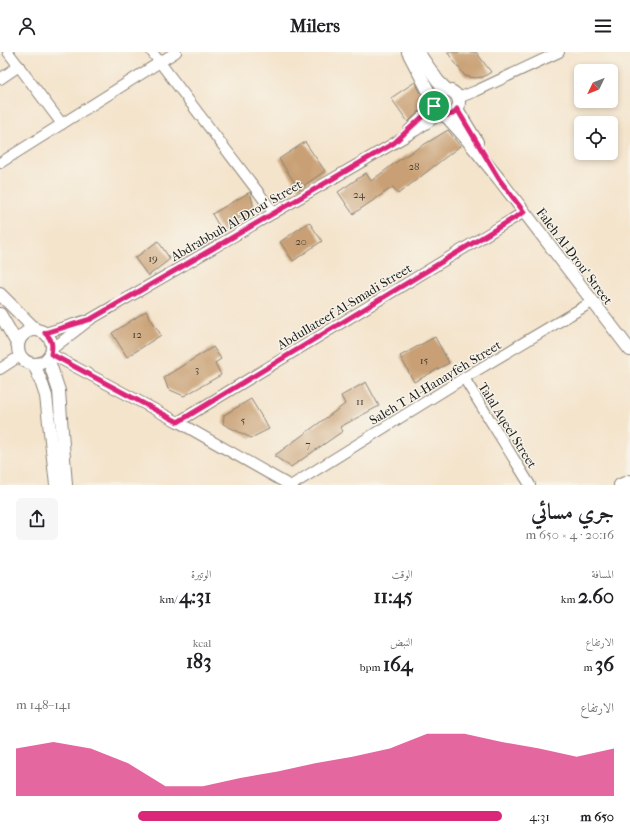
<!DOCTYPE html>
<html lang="ar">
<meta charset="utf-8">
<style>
:root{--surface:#fff;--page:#f6f6f6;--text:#202124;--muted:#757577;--accent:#db2777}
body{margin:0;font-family:"IM FELL French Canon",Amiri,serif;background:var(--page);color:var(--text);direction:rtl;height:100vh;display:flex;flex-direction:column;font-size:15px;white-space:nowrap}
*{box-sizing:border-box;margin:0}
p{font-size:13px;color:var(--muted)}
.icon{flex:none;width:22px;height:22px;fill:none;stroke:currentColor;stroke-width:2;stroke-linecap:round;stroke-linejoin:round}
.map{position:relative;height:433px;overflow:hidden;direction:ltr}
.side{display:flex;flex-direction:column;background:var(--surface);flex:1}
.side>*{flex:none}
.needle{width:26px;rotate:227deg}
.tools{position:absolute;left:574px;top:12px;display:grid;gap:8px}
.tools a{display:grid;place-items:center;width:44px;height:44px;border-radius:6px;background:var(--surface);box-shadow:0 2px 6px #0003;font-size:20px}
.pin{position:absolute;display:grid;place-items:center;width:34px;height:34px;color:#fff;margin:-17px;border:2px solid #fff;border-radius:50%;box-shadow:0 1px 4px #0007}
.round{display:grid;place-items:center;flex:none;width:42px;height:42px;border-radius:6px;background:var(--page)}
.overview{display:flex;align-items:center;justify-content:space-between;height:68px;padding:0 16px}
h1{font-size:22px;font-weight:700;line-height:30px}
.figures{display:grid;grid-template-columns:repeat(3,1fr);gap:6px;height:68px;padding:4px 16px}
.figures div{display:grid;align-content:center}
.figures b{font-size:20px;font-weight:700}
.figures small{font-size:11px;font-weight:400}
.figures p{font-size:11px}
.chart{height:112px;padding:8px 16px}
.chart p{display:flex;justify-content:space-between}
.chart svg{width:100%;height:72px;margin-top:4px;fill:var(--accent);opacity:.7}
ul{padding:0 16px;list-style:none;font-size:13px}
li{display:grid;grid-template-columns:64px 48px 1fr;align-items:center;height:30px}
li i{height:10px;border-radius:5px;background:var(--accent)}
header{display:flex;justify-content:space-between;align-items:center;height:52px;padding:0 16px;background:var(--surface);font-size:18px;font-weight:700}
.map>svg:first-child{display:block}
.building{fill:#c9a075}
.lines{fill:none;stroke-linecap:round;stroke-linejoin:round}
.minor-casing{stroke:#888074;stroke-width:12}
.tertiary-casing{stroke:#888074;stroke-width:14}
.minor{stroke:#fff;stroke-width:10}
.tertiary{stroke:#fff;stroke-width:12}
.route-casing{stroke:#fff;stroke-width:8}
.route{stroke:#db2777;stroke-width:5}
.labels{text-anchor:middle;stroke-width:3;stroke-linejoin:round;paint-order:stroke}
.number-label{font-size:11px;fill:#473d32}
.street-label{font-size:13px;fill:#1c1c1c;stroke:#f7f3e8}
</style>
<header><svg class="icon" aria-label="menu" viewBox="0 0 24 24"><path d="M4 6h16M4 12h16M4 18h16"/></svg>Milers<svg class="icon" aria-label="person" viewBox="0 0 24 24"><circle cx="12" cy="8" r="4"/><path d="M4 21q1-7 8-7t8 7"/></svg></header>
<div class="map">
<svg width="630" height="433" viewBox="0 0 630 433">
<rect width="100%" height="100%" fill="#f7f3e8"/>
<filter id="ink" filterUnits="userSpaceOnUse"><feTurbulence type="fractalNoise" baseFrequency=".025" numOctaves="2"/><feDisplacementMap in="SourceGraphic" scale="8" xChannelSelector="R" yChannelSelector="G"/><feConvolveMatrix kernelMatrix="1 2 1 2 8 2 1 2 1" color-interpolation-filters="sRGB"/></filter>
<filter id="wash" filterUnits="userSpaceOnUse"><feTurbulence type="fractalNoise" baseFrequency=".012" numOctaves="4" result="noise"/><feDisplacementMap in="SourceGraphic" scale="16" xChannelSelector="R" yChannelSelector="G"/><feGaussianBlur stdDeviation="0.9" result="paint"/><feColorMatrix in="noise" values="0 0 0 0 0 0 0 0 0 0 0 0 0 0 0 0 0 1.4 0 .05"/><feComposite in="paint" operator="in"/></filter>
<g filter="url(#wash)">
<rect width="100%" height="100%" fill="#f4e4cc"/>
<g id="blocks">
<g class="building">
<polygon points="447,0 476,0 491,20 483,25 475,26 465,24"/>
<polygon points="415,30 427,52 408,70 391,46"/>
<polygon points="448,78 460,94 398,142 393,135 353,162 338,140 366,121 371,129 402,106"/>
<polygon points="305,90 325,119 299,137 279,107"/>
<polygon points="250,140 253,152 253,155 248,162 250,164 223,181 212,162"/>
<polygon points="309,170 322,189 293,209 280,190"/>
<polygon points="158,189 170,207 148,224 135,206"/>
<polygon points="146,259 161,283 127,305 112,281"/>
<polygon points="435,285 449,311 414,330 400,304"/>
<polygon points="213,295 221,307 215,311 221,323 184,344 168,337 164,325"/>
<polygon points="366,330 379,354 340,375 343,379 291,415 274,404 345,352 341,344"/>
<polygon points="251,347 269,377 251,386 223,372 224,363"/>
</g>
</g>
</g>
<g filter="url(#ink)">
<use href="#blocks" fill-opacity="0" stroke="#888074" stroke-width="1"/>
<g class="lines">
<defs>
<g id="minor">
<polyline points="8,0 62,72"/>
<polyline points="152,0 274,161"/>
<polyline points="0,27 19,14"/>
<polyline points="458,46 476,39 559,0"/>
<polyline points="409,78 434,54"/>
<polyline points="0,111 176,0"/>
<polyline points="45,281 84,269"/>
<polyline points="52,297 91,267 415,79 440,62"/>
<polyline points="51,302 178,370 289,433"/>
<polyline points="0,317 20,304"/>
<polyline points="464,326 530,433"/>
<polyline points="178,370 524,160"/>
<polyline points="292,433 464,326 592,250"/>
</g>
<g id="tertiary">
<polyline points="408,0 433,48"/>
<polyline points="418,0 438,29 447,38"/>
<circle cx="446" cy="51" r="13"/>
<polyline points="457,57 477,90"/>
<polyline points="446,64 464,84 499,127 630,298"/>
<polyline points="0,242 36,278"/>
<polyline points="0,262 18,293"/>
<circle cx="35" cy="295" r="17"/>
<polyline points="48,306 59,339 66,433"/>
<polyline points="34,312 41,329 46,344 56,433"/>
<polyline points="620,433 630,429"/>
</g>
</defs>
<use href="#minor" class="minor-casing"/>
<use href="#tertiary" class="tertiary-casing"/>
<use href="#minor" class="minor"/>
<use href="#tertiary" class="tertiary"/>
</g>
</g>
<g class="lines" filter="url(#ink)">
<defs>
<path id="route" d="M434,54l2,5 7,5 10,-2 4,-5 42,70 25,33 -346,210 -127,-68c2,-9 1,-15 -6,-21l46,-14 92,-53 211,-123z"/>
</defs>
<use href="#route" class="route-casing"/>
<use href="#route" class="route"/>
</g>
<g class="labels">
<g class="number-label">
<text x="414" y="118">28</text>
<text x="359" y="146">24</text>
<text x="301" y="193">20</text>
<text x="153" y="210">19</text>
<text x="137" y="286">12</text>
<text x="424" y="312">15</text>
<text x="197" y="321">3</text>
<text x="360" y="353">11</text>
<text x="243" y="372">5</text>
<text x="308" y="396">7</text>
</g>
<g class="street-label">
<text transform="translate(236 168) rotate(-30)" y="5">Abdrabbuh Al-Drou‘ Street</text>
<text transform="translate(575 204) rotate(53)" y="5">Faleh Al-Drou‘ Street</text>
<text transform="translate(344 254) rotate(-31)" y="5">Abdullateef Al-Smadi Street</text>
<text transform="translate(435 330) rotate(-31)" y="5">Saleh T Al-Hanayfeh Street</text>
<text transform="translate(508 373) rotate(58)" y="5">Talal Aqeel Street</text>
</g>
</g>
</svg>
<div class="tools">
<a><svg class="needle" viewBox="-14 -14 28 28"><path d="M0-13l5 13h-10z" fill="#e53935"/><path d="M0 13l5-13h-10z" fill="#757577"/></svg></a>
<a><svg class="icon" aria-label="locate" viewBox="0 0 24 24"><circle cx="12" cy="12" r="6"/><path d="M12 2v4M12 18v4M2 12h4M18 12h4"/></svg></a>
</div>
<div class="pin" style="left:434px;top:54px;background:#1e9e55"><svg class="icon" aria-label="arrive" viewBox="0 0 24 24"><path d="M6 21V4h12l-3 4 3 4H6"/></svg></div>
</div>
<section class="side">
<div class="overview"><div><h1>جري مسائي</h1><p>20:16 · 4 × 650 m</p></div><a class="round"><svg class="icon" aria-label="share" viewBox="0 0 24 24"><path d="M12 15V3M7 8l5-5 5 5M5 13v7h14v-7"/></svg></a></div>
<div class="figures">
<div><p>المسافة</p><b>2.60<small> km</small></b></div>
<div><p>الوقت</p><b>11:45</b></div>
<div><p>الوتيرة</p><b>4:31<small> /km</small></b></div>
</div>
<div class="figures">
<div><p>الارتفاع</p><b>36<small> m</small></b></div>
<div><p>النبض</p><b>164<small> bpm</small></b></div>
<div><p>kcal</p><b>183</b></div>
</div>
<div class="chart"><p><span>الارتفاع</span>141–148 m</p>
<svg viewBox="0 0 160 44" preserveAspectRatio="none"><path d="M0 44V15L10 11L20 15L30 24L40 38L50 38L60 33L70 29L80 24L90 20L100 15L110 6L120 6L130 11L140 15L150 20L160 15V44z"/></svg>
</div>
<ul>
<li><b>650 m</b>4:31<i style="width:75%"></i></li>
</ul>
</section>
